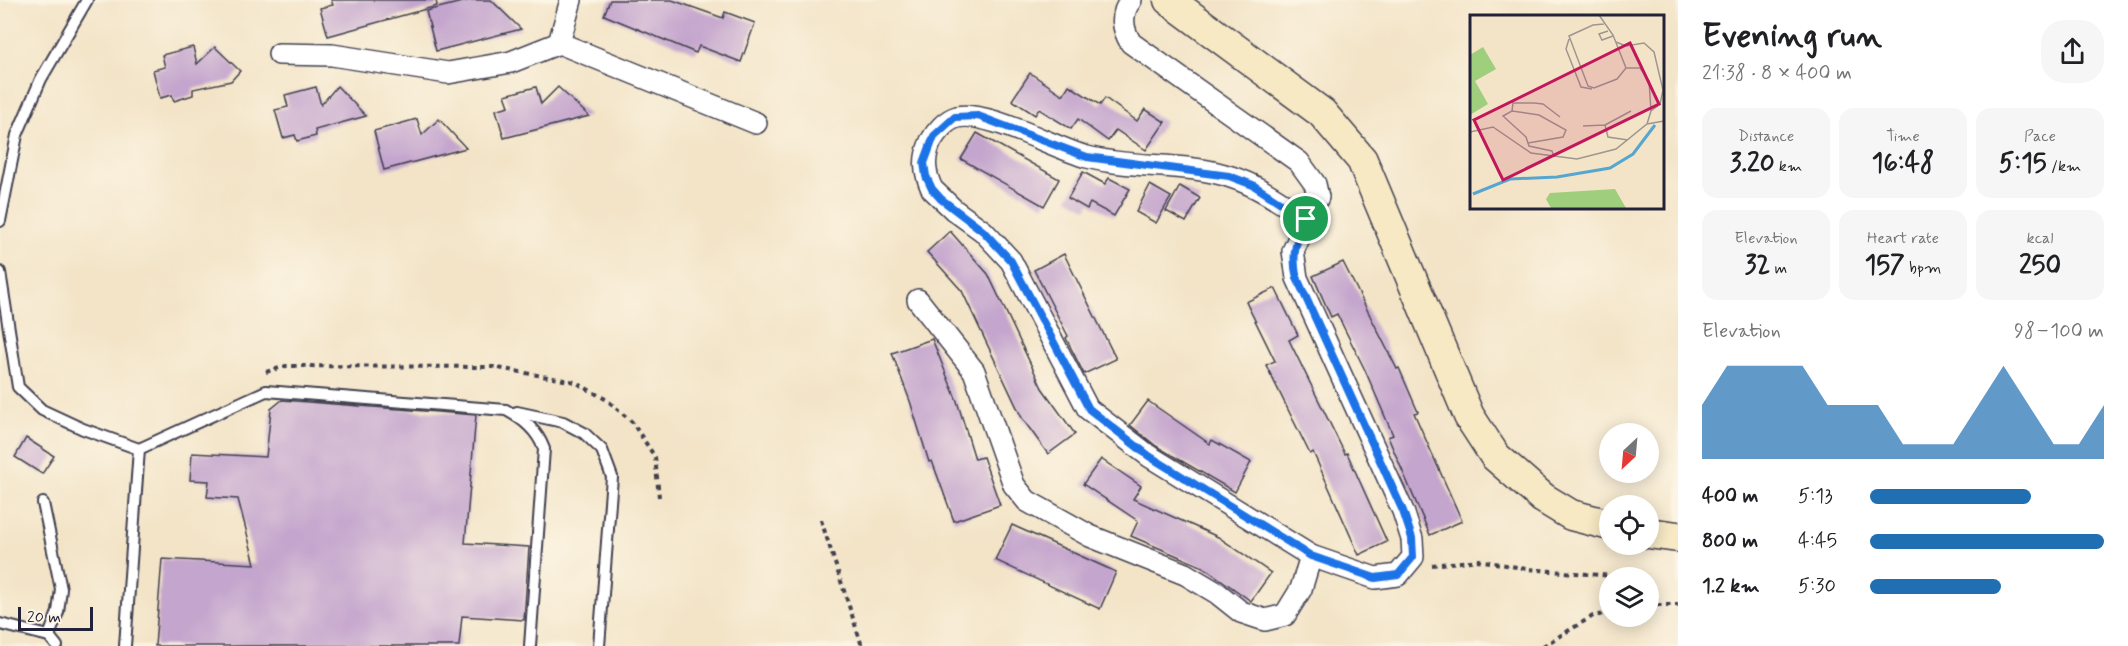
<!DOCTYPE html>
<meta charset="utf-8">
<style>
:root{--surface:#fff;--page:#f6f6f6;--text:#202124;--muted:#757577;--accent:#1f6fb2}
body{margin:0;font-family:Mynerve,sans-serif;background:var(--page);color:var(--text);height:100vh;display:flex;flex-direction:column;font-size:22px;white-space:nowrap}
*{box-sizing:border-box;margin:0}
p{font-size:20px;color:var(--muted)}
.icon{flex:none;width:33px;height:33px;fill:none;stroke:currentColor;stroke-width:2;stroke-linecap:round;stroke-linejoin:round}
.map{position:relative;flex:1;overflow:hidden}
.side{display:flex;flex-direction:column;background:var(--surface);width:450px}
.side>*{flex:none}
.needle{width:39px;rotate:206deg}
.buttons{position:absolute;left:1599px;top:423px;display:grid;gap:12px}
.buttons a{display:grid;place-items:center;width:60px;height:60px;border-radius:50%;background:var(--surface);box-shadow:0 3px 15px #0003;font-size:30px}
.scale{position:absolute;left:18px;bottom:15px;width:75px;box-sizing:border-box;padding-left:6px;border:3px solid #22223b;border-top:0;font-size:16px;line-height:21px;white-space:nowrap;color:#22223b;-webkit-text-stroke:4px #fcf5e5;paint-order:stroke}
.pin{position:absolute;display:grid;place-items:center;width:51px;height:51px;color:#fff;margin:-26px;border:3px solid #fff;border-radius:50%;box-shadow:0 2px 6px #0007}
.round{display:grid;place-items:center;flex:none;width:63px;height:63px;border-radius:24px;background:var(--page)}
.summary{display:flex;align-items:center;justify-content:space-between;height:102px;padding:0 24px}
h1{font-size:33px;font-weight:800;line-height:45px}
.figures{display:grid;grid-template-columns:repeat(3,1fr);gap:9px;height:102px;padding:6px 24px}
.figures div{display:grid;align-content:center;border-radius:15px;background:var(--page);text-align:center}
.figures b{font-size:26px;font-weight:800}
.figures small{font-size:16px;font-weight:400}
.figures p{font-size:16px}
.chart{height:168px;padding:12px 24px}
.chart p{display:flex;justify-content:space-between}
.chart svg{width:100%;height:108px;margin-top:6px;fill:var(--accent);opacity:.7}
ul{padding:0 24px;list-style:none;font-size:20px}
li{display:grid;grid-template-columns:96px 72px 1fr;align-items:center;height:45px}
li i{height:15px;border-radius:8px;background:var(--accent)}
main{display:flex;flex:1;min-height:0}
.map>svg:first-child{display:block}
.building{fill:#c4a5cd}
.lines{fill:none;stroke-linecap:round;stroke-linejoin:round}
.service-casing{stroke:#413f50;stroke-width:14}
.minor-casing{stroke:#413f50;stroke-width:24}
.secondary-casing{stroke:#413f50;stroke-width:33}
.path{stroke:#413f50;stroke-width:4;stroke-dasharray:4.5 4.5;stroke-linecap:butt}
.service{stroke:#fff;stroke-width:10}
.minor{stroke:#fff;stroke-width:21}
.secondary{stroke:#f7e9c3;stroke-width:30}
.route-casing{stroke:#fff;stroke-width:12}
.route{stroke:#1a73e8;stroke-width:8}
.inset-river{fill:none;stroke:#56a6d0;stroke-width:3}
.inset-road{fill:none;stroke:#9f968f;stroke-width:1.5}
.view{fill:#c2185b;fill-opacity:0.15;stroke:#c2185b;stroke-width:3}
.inset-edge{fill:none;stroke:#22223b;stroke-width:3}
</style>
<main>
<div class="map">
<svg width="1678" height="646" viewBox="0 0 1678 646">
<rect width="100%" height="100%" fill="#fcf5e5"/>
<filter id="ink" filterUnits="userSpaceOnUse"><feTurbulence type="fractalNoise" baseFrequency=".0167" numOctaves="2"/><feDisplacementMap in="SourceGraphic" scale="12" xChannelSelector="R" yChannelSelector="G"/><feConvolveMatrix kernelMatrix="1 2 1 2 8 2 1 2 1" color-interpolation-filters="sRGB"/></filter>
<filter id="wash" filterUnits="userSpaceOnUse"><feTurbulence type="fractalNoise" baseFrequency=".008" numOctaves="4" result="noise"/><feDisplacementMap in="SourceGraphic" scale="24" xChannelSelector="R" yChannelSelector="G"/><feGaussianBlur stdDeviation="1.35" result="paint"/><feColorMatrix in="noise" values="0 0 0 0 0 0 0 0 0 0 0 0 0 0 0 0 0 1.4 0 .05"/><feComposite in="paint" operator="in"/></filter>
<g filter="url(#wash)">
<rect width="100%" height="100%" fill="#f3e4c7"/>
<g id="blocks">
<g class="building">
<polygon points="331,0 436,0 437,6 328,36 320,8 333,5"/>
<polygon points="470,0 491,0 521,29 436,51 426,11"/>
<polygon points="610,0 672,0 723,18 725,12 755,23 741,62 699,46 696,53 604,15"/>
<polygon points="193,47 197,64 215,47 240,71 231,81 193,89 193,95 174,101 172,95 160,98 153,70 165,67 162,55"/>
<polygon points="1030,73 1063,95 1069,85 1100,105 1105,98 1137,121 1145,109 1165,122 1146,150 1116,130 1108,141 1078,119 1071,129 1039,109 1035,115 1012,100"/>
<polygon points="337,86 366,116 315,130 316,136 297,141 295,135 283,138 275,110 288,107 285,95 316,87 321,105"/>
<polygon points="536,87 541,104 558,87 589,116 504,138 496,110 509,106 505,95"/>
<polygon points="417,119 422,135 439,119 466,148 384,170 374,131"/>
<polygon points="977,133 1059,179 1044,206 961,159"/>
<polygon points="1083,172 1105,184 1109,178 1130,189 1114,216 1090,203 1087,209 1068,198"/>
<polygon points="1150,185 1171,197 1156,223 1136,212"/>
<polygon points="1180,186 1200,198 1186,222 1166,211"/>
<polygon points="950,231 988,274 1042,388 1075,434 1048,454 1022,418 962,291 927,252"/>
<polygon points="1064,254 1116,359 1084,374 1066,338 1068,336 1034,270"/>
<polygon points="1343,262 1397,369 1399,368 1418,412 1414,413 1462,521 1430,535 1388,437 1393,435 1365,370 1337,314 1331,317 1313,276"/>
<polygon points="1275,288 1298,335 1289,340 1345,454 1347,453 1387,542 1359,555 1313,452 1310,454 1266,365 1275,361 1246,302"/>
<polygon points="932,339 957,401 975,459 983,457 1000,505 954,521 932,461 929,462 910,401 892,353"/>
<polygon points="282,400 476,415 465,543 529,547 524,620 462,616 459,646 155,646 162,559 255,564 238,499 207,497 209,481 190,480 192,453 266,457 271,409"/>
<polygon points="1148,401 1210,444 1212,440 1251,462 1235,492 1156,446 1130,425"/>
<polygon points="26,438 54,456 42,474 15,457"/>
<polygon points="1101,459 1141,486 1133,499 1218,537 1271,573 1251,601 1203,567 1131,536 1138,521 1083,484"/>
<polygon points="1012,525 1116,572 1100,609 995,560"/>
</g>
</g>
</g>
<g filter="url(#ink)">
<use href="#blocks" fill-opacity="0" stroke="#413f50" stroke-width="1.5"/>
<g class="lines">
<defs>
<g id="service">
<polyline points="0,221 17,135 41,79 87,0"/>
<polyline points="0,272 18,387 42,410 83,429 139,449 125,646"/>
<polyline points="517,412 563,422 584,433 602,450 612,477 599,646"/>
<path d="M139,449l127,-58 240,19c18,10 31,20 38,39l-14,197"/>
<polyline points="43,503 61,589 58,612 49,636"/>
<polyline points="0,624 49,636 57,646"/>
</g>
<g id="minor">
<polyline points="559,43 756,123"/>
<polyline points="279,54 332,55 448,73 511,62 559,43 571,0"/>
<path d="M1307,219c-25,-16 -48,-33 -76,-42 -44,-15 -98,-8 -144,-20 -33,-9 -100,-47 -130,-40 -11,3 -21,15 -26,24 -8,17 -7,31 1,48l22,21 29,21 28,30 77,148 61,47 162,100"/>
<path d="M918,300l56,71 40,114 13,16 63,35 95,38 32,19 24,19 24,8 20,-5 16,-26 10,-33 64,22 23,-3 15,-18 -1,-18 -9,-28 -106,-233 -4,-27 25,-54 -3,-13 -16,-22 -168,-119c-9,-14 -11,-29 0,-43"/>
</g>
<g id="secondary">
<polyline points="1169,0 1322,113 1362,160 1469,416 1495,456 1543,498 1571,515 1610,525"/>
<polyline points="1648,533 1678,537"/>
</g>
</defs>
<use href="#service" class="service-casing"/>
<use href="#minor" class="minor-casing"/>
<use href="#secondary" class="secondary-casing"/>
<g class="path">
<polyline points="266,372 286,366 493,367 575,382 607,400 632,422 655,457 659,497"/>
<polyline points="821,520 862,646"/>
<polyline points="1432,565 1479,560 1527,569 1637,578"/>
<polyline points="1648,591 1659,603"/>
<polyline points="1648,605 1678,605"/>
<polyline points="1543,646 1593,616 1610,613"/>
</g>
<use href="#service" class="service"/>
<use href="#minor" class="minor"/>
<use href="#secondary" class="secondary"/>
</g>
</g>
<g class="lines" filter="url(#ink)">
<defs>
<path id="route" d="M978,116l109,41 142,19 24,9 53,34c-10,21 -15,36 -9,59l106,233 9,27 1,19 -15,18 -23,3 -64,-22 -162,-100 -60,-47 -78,-148 -28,-30 -42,-32 -9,-10 -6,-13 -2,-13 10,-27 21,-19z"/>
</defs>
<use href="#route" class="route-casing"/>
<use href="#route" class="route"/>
</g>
<g transform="translate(1470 15)">
<rect width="194" height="194" fill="#f3e4c7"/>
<path d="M13,32l13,22 -21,12 13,23 -18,11v-60zM145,174l11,19h-75l-5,-9 4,-6z" fill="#9fce7c"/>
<path class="inset-river" d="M3,179l37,-15 47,-2 53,-9 23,-14 22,-29"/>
<path class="inset-road" d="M129,0l14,20 13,33h14l9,13 2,30M134,9l-11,1 -24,11 19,50 6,2 23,-9 9,-11M138,16l-9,3 3,6 11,-4M99,24l-3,10 15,38 11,2M146,27l10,4 18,-3 10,9 9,38 -3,14 -9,7 -4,13M42,96l27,4 27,15 -3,7 -35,6M113,111l22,-1M0,117l23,-5 38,26 46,6 39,-10 31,-25 17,-3M158,125l-20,-3 -3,-12 26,-14M84,142l-2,-6 -23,-5 -3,-9 -23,-21 9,-5 1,-8h21l9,1 17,13"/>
<path class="view" d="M160,28l29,61 -156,76 -29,-60z"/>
<rect width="194" height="194" class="inset-edge"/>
</g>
</svg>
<div class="buttons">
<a><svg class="needle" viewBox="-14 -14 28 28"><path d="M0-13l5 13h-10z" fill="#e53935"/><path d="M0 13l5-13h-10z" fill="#757577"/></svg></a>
<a><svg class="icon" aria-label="locate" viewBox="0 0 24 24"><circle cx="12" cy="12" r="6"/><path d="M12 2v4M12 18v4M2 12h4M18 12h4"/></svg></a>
<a><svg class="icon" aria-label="layers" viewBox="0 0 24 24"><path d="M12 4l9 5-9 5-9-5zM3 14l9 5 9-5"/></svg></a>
</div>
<div class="scale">20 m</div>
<div class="pin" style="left:1306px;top:219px;background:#1e9e55"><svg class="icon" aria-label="arrive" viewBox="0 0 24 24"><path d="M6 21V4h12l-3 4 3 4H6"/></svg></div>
</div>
<section class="side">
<div class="summary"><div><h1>Evening run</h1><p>21:38 · 8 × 400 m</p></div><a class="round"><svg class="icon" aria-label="share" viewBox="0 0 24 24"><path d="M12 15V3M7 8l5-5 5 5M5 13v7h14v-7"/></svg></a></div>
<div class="figures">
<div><p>Distance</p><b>3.20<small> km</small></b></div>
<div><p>Time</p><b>16:48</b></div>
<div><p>Pace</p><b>5:15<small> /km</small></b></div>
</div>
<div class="figures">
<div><p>Elevation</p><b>32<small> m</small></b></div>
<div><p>Heart rate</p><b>157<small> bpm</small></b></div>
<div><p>kcal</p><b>250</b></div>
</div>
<div class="chart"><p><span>Elevation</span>98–100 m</p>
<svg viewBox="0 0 160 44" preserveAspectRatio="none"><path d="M0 44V22L10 6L20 6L30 6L40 6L50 22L60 22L70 22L80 38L90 38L100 38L110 22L120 6L130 22L140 38L150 38L160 22V44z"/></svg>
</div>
<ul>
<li><b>400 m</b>5:13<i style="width:69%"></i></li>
<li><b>800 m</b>4:45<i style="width:100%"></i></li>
<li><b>1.2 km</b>5:30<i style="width:56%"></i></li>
</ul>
</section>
</main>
